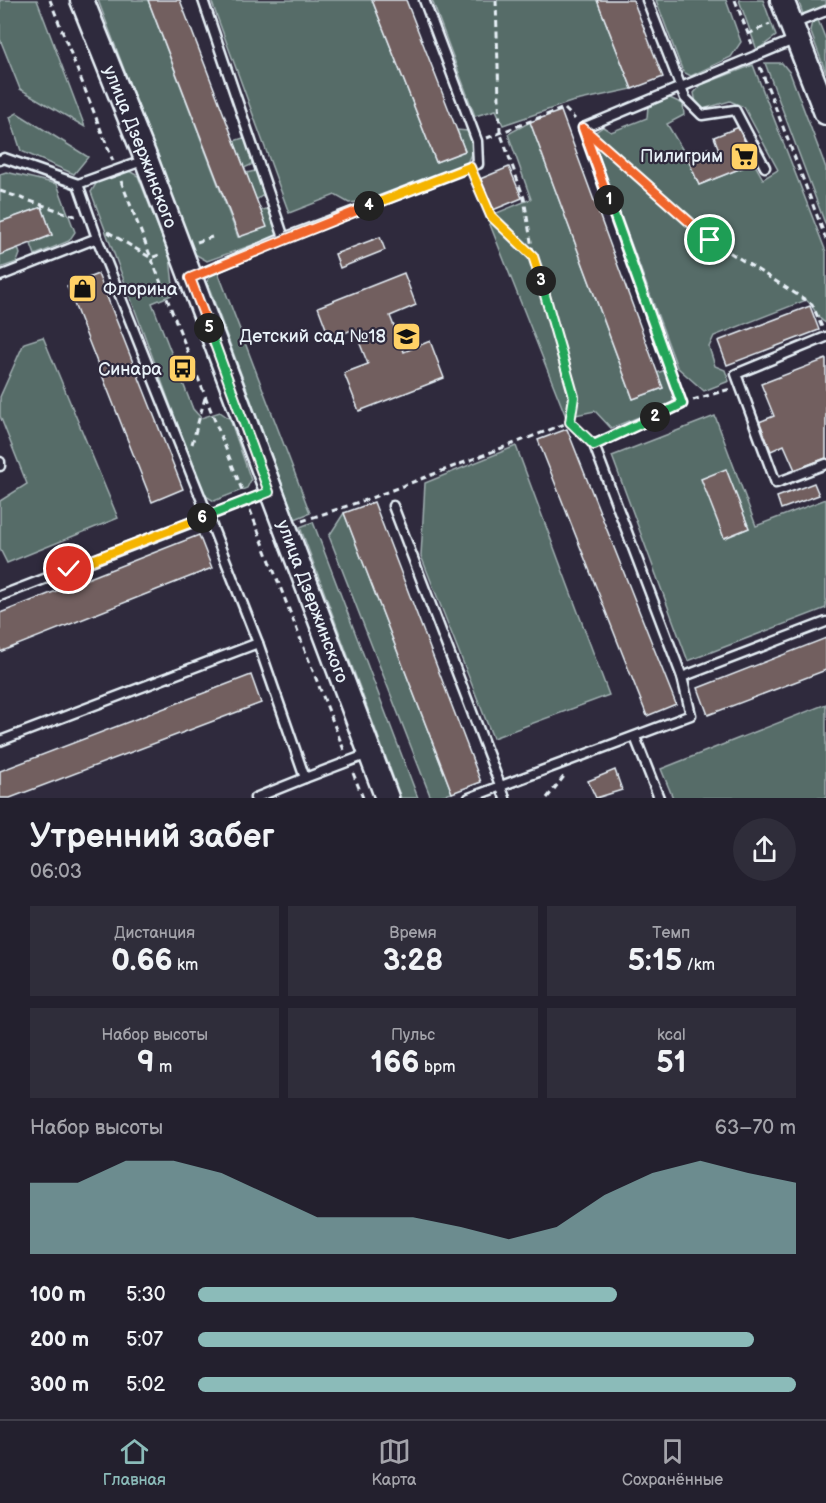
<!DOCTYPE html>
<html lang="ru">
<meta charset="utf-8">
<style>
:root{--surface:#23202e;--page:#2f2d3a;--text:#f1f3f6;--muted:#a3a3aa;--line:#403e4a;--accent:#8bbbb9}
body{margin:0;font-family:"Balsamiq Sans",sans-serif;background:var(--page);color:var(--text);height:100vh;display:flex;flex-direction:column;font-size:22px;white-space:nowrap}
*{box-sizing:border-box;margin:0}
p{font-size:20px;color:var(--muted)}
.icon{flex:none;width:33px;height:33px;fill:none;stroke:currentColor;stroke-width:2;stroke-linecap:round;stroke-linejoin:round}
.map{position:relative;height:798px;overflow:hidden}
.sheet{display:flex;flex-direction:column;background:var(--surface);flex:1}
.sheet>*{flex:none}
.pin{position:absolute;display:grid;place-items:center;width:51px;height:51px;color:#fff;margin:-26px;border:3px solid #fff;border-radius:50%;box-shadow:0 2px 6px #0007}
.km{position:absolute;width:30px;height:30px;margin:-15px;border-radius:50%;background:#222;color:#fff;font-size:16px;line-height:30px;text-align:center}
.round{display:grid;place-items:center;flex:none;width:63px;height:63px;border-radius:32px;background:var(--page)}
.summary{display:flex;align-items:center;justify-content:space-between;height:102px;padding:0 30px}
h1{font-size:33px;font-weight:800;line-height:45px}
.metrics{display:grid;grid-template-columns:repeat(3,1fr);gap:9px;height:102px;padding:6px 30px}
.metrics div{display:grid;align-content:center;border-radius:0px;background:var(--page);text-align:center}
.metrics b{font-size:30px;font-weight:800}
.metrics small{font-size:16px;font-weight:400}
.metrics p{font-size:16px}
.chart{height:168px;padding:12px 30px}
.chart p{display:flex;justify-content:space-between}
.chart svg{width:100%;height:108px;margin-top:6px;fill:var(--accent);opacity:.7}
ul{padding:0 30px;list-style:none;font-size:20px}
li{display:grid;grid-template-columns:96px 72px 1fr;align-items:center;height:45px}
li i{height:15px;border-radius:8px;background:var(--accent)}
.menu{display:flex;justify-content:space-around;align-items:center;height:84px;border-top:2px solid var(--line);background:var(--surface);font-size:16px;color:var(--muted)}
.menu a{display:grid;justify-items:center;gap:3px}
.menu .on{color:var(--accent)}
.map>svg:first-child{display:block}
.green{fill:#566c67;stroke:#9faeb0;stroke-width:1.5;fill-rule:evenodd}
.building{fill:#725f5f;stroke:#e8f1f8;stroke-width:1.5}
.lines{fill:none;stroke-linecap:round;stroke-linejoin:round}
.lane-casing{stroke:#e8f1f8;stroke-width:13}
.secondary-casing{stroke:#e8f1f8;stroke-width:27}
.path{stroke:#e8f1f8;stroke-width:3;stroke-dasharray:6 4.5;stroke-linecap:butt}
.lane{stroke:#2f2a3d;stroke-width:8}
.secondary{stroke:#2f2a3d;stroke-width:22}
.split-1-casing{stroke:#fff;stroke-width:12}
.split-2-casing{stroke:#fff;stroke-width:12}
.split-3-casing{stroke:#fff;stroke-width:12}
.split-4-casing{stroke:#fff;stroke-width:12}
.split-5-casing{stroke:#fff;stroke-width:12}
.split-6-casing{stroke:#fff;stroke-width:12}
.split-7-casing{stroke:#fff;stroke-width:12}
.split-1{stroke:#f0652b;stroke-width:8}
.split-2{stroke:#22a559;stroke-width:8}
.split-3{stroke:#22a559;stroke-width:8}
.split-4{stroke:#f5b400;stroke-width:8}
.split-5{stroke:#f0652b;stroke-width:8}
.split-6{stroke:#22a559;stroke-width:8}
.split-7{stroke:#f5b400;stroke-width:8}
.labels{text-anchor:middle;stroke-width:4.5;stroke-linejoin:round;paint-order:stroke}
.street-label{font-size:18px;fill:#e8f1f8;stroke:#2f2a3d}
.poi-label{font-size:18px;fill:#e8f1f8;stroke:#2f2a3d;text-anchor:end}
</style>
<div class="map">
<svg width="826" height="798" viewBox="0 0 826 798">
<rect width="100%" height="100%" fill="#2f2a3d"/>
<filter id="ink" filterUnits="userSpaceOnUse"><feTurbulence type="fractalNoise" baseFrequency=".0167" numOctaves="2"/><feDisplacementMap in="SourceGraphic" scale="12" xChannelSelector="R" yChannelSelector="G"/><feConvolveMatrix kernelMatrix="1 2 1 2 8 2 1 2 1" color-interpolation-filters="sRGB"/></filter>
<g filter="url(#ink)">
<g class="green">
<polygon points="0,0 37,0 85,127 20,89 0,39"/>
<polygon points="98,0 148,0 238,237 266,227 260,211 266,209 271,211 279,233 275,237 207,261 193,253"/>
<polygon points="211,0 372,0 436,162 465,151 457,130 468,131 474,147 467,163 368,201 349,203 335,195 289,213"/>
<polygon points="432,0 597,0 632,89 571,102 503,125 496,110 475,116"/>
<polygon points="656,0 726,0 741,42 731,57 691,76 683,72"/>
<polygon points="739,0 763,0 776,36 757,50"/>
<polygon points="798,0 826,0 826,6 803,14"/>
<polygon points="818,20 826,40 826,73 810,30 812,22"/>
<polygon points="765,63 782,63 790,73 826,168 826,226"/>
<path d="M753,65l73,187v71c-10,-4 -11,-17 -20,-23l-92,36 -5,11 6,19 10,4 4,11 -25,10 -27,-24 -86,-232 12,-8 8,5 36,-14 1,-12 20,-9 15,7 1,11 -17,9 20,33 12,28 55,-22 9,16 15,-9 -34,-63 -14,-6 -27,8 -7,-6 -2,-10 7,-8z"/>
<polygon points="17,113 88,157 74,174 21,151 10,117"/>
<path d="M530,122l103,277 30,-11 -6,-15 8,-3c9,9 10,23 7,34l-61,24 -16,-17 -29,6 -79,-200 44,-18 -23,-65z"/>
<polygon points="243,138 246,140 253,159 251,165 244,168 234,141"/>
<polygon points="129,171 138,176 170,258 174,294 152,303 193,409 201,418 220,412 230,419 251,480 247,488 214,501 204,495 91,192 97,182"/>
<polygon points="255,171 259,173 266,193 256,200 246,173"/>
<polygon points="6,172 57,184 75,232 69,241 35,255 31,244 52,235 42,207 0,222 0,174"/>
<polygon points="18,248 20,254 17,262 0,268 0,255"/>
<polygon points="218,272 310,513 295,519 207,282 210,275"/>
<polygon points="43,337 118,518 7,563 0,549 0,501 27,484 0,416 0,397 24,343"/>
<path d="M715,416l41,110 70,-27v109l-138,53 -76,-205zM726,470l23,58 -24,10 -1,-1z"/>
<polygon points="516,446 609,695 493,738 421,556 425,483"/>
<polygon points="344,513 452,793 431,798 329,536"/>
<polygon points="313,522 418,798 401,798 300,527"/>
<polygon points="826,704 826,798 673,798 661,769"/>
</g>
<g class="building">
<polygon points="148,0 180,0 267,227 239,237"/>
<polygon points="372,0 406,0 465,151 436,162"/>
<polygon points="597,0 633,0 663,77 632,89"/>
<polygon points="561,111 663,388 633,399 530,122"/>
<polygon points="739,127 754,163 699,185 687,157 708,148 710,153 719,150 714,137"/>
<polygon points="509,167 522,198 493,210 480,179"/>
<polygon points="42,207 52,235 0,255 0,222"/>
<polygon points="380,237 385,250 340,268 335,254"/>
<polygon points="404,273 416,305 390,316 404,352 430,341 444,378 359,411 344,373 368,364 354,329 330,339 318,307"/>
<polygon points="98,274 183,489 152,502 67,286"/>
<polygon points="810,306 819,330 727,365 718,341"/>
<polygon points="826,359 826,458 795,470 784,445 771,451 759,422 774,416 761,384"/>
<polygon points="567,429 676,704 647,716 538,440"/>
<polygon points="726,469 749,528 724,538 701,479"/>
<polygon points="814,483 819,495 781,509 777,497"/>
<polygon points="374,502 481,782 452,793 344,513"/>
<polygon points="199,535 212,568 0,652 0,613"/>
<polygon points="826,638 826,670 708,715 698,688"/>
<polygon points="251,675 261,703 10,798 0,798 0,771"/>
<polygon points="615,770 622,790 596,798 588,781"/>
</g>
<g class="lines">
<defs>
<g id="lane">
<polyline points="203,0 284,238"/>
<polyline points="647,0 685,98 702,115 735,110 765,167"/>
<polyline points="793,24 826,11"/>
<polyline points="0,160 4,158 78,184 145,160"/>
<polyline points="78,184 97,238 208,516 269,492"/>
<polyline points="0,276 97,238"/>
<polyline points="191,278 284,238 478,164 477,141 424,0"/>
<polyline points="826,337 736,374 776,483 826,464"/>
<polyline points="0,462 0,466"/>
<polyline points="393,506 505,798"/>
<polyline points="0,596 208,516 258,643"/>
<polyline points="682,677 826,622"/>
<polyline points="635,737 659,798"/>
<polyline points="0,741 258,643 305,778 368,754"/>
<polyline points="255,798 305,778"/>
<polyline points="469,798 691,715 682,677 594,445 682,404 583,128 796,39"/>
</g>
<g id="secondary">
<path id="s1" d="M82,0l64,159 241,639"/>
<polyline points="782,0 826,113"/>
</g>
</defs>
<use href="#lane" class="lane-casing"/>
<use href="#secondary" class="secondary-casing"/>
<g class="path">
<polyline points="50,0 113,161"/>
<polyline points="496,0 500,132 524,198 533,254"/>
<polyline points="735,0 752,44"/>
<polyline points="748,34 770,24"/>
<polyline points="760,67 826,239"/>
<polyline points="487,138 564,108 575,119"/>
<polyline points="602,144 710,240 812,304 822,327"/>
<polyline points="475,178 491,216 533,256 574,397 570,422"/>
<polyline points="121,181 242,490"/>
<polyline points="0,191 78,217"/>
<polyline points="108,232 151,258 162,254"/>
<polyline points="197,242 212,237"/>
<polyline points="693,400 730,389"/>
<polyline points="192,444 205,398"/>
<polyline points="250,510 344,750"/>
<polyline points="302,521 371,498 570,422 586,437"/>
<polyline points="353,773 363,798"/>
<polyline points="547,798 565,775"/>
</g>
<use href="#lane" class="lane"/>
<use href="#secondary" class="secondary"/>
</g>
</g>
<g class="lines" filter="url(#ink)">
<defs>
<polyline id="split-1" points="609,200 583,128 710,240"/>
<polyline id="split-2" points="609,200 682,404 655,417"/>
<polyline id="split-3" points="541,281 574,397 570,422 594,445 655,417"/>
<polyline id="split-4" points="369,206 470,167 491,216 533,256 541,281"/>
<polyline id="split-5" points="209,328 190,278 369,206"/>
<polyline id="split-6" points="202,518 269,492 209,328"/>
<polyline id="split-7" points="69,569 202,518"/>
</defs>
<use href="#split-1" class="split-1-casing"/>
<use href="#split-2" class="split-2-casing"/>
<use href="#split-3" class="split-3-casing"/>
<use href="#split-4" class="split-4-casing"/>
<use href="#split-5" class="split-5-casing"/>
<use href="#split-6" class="split-6-casing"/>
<use href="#split-7" class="split-7-casing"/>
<use href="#split-1" class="split-1"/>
<use href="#split-2" class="split-2"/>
<use href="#split-3" class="split-3"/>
<use href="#split-4" class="split-4"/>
<use href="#split-5" class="split-5"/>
<use href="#split-6" class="split-6"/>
<use href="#split-7" class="split-7"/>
</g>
<defs>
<symbol id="supermarket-square" viewBox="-11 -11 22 22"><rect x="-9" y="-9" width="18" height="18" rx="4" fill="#ffd166" stroke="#2f2a3d"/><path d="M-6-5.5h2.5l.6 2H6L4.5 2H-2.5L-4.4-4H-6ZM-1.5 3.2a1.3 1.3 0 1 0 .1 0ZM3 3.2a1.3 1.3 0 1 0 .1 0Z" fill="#111"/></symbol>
<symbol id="shop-square" viewBox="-11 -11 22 22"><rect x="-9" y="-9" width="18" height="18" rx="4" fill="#ffd166" stroke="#2f2a3d"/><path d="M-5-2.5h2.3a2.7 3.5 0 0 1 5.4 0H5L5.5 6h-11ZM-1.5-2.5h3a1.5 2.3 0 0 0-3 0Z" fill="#111"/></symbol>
<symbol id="school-square" viewBox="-11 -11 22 22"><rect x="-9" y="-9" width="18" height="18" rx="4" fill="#ffd166" stroke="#2f2a3d"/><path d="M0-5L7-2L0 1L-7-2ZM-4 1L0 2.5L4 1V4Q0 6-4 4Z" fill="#111"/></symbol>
<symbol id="bus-square" viewBox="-11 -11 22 22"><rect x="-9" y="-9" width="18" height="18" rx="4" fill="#ffd166" stroke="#2f2a3d"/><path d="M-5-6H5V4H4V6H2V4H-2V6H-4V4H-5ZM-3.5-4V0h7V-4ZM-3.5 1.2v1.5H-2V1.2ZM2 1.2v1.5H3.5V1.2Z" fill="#111"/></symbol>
</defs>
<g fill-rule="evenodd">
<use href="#supermarket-square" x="728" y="140" width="33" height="33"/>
<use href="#shop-square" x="66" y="272" width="33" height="33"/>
<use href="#school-square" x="390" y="320" width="33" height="33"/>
<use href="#bus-square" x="166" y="352" width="33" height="33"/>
</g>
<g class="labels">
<g class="street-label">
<text dy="6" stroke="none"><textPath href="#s1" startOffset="158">улица Дзержинского</textPath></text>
<text dy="6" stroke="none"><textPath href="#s1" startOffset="644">улица Дзержинского</textPath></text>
</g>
<g class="poi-label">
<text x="723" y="162">Пилигрим</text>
<text x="103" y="295" text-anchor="start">Флорина</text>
<text x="386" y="342">Детский сад №18</text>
<text x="162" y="375">Синара</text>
</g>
</g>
</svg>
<div class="pin" style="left:710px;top:240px;background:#1e9e55"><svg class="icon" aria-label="arrive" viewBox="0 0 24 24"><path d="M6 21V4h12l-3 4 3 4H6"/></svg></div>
<div class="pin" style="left:69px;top:569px;background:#d93025"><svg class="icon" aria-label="check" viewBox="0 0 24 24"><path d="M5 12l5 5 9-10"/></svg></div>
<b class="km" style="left:609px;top:200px">1</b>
<b class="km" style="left:655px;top:417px">2</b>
<b class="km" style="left:541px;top:281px">3</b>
<b class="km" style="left:369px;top:206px">4</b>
<b class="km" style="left:209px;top:328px">5</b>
<b class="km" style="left:202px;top:518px">6</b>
</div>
<section class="sheet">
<div class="summary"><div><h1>Утренний забег</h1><p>06:03</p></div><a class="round"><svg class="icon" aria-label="share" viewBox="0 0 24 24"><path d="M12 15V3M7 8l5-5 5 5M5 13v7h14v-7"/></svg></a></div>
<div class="metrics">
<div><p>Дистанция</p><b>0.66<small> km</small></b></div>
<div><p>Время</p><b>3:28</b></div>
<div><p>Темп</p><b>5:15<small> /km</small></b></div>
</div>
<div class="metrics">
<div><p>Набор высоты</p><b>9<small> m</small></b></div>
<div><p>Пульс</p><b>166<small> bpm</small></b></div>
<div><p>kcal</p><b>51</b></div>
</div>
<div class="chart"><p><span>Набор высоты</span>63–70 m</p>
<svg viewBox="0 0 160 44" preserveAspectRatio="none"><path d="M0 44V15L10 15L20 6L30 6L40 11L50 20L60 29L70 29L80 29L90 33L100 38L110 33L120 20L130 11L140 6L150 11L160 15V44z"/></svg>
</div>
<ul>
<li><b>100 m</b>5:30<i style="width:70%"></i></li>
<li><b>200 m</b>5:07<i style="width:93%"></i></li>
<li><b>300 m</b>5:02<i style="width:100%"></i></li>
</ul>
</section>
<nav class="menu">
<a class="on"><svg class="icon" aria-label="home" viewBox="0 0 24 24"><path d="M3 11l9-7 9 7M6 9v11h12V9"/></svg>Главная</a>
<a><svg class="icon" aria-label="map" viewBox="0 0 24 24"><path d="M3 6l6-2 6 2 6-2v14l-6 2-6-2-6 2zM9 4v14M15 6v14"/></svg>Карта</a>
<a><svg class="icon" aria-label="saved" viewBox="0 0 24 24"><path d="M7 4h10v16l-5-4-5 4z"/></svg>Сохранённые</a>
</nav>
